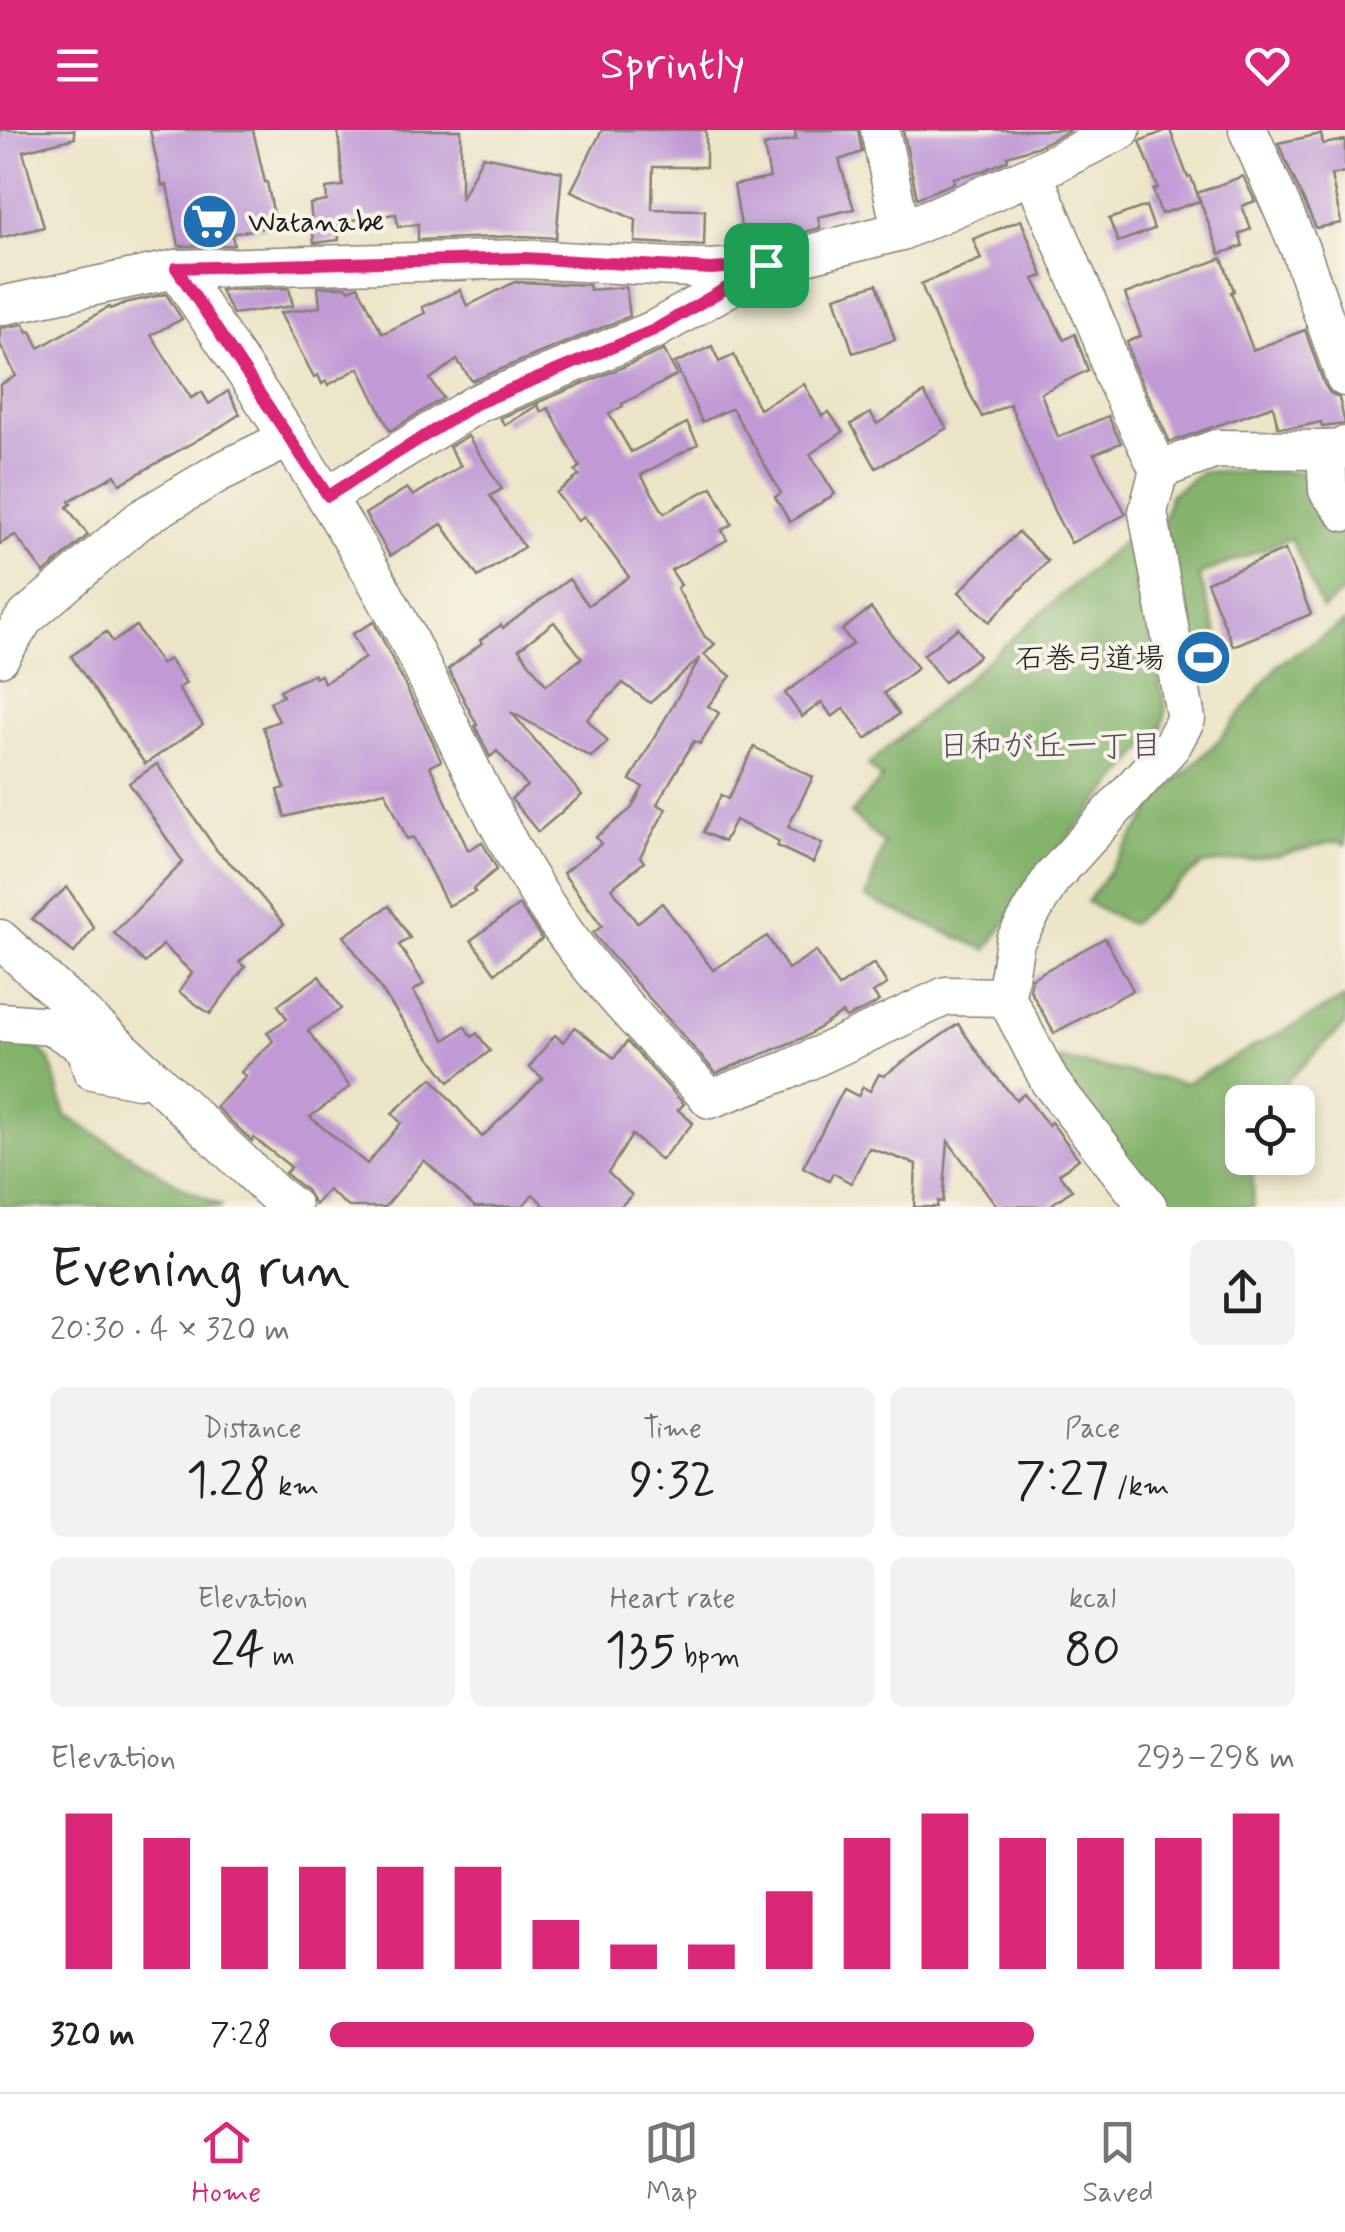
<!DOCTYPE html>
<meta charset="utf-8">
<style>
:root{--surface:#fff;--page:#f2f2f2;--text:#222;--muted:#767676;--line:#e0e0e0;--accent:#db2777}
body{margin:0;font-family:Mynerve,"Klee One",sans-serif;background:var(--page);color:var(--text);height:100vh;display:flex;flex-direction:column;font-size:38px;white-space:nowrap}
*{box-sizing:border-box;margin:0}
p{font-size:32px;color:var(--muted)}
.icon{flex:none;width:55px;height:55px;fill:none;stroke:currentColor;stroke-width:2;stroke-linecap:round;stroke-linejoin:round}
.map{position:relative;height:1077px;overflow:hidden}
.drawer{display:flex;flex-direction:column;background:var(--surface);flex:1}
.drawer>*{flex:none}
.fabs{position:absolute;left:1225px;top:955px;display:grid;gap:20px}
.fabs a{display:grid;place-items:center;width:90px;height:90px;border-radius:15px;background:var(--surface);box-shadow:0 5px 15px #0003;font-size:50px}
.pin{position:absolute;display:grid;place-items:center;width:85px;height:85px;color:#fff;margin:-42px;border-radius:20px;box-shadow:0 5px 15px #0006}
.round{display:grid;place-items:center;flex:none;width:105px;height:105px;border-radius:15px;background:var(--page)}
.summary{display:flex;align-items:center;justify-content:space-between;height:170px;padding:0 50px}
h1{font-size:55px;font-weight:600;line-height:75px}
.stats{display:grid;grid-template-columns:repeat(3,1fr);gap:15px;height:170px;padding:10px 50px}
.stats div{display:grid;align-content:center;border-radius:15px;background:var(--page);text-align:center}
.stats b{font-size:50px;font-weight:600}
.stats small{font-size:28px;font-weight:400}
.stats p{font-size:28px}
.chart{height:280px;padding:20px 50px}
.chart p{display:flex;justify-content:space-between}
.chart svg{width:100%;height:180px;margin-top:10px;stroke:var(--accent);stroke-width:6}
ul{padding:0 50px;list-style:none;font-size:32px}
li{display:grid;grid-template-columns:160px 120px 1fr;align-items:center;height:75px}
li i{height:25px;border-radius:12px;background:var(--accent)}
header{display:flex;justify-content:space-between;align-items:center;height:130px;padding:0 50px;background:var(--accent);color:#fff;font-size:45px;font-weight:600}
.tab-bar{display:flex;justify-content:space-around;align-items:center;height:140px;border-top:2px solid var(--line);background:var(--surface);font-size:28px;color:var(--muted)}
.tab-bar a{display:grid;justify-items:center;gap:5px}
.tab-bar .current{color:var(--accent)}
.map>svg:first-child{display:block}
.forest{fill:#84b36c;stroke:#506844;stroke-width:2.5}
.building{fill:#c099d5;fill-rule:evenodd}
.lines{fill:none;stroke-linecap:round;stroke-linejoin:round}
.minor-casing{stroke:#848072;stroke-width:41}
.minor{stroke:#fff;stroke-width:38}
.route-casing{stroke:#fff;stroke-width:20}
.route{stroke:#db2777;stroke-width:12}
.labels{text-anchor:middle;stroke-width:8;stroke-linejoin:round;paint-order:stroke}
.poi-label{font-size:30px;fill:#1c1c1c;stroke:#f7f3e8;text-anchor:start}
.neighbourhood-label{font-size:32px;fill:#55485d;stroke:#f7f3e8}
</style>
<header><svg class="icon" aria-label="menu" viewBox="0 0 24 24"><path d="M4 6h16M4 12h16M4 18h16"/></svg>Sprintly<svg class="icon" aria-label="heart" viewBox="0 0 24 24"><path d="M12 20l-8-8c-3-5 5-10 8-4 3-6 11-1 8 4z"/></svg></header>
<div class="map">
<svg width="1345" height="1077" viewBox="0 0 1345 1077">
<rect width="100%" height="100%" fill="#f7f3e8"/>
<filter id="ink" filterUnits="userSpaceOnUse"><feTurbulence type="fractalNoise" baseFrequency=".01" numOctaves="2"/><feDisplacementMap in="SourceGraphic" scale="20" xChannelSelector="R" yChannelSelector="G"/><feConvolveMatrix kernelMatrix="1 2 1 2 8 2 1 2 1" color-interpolation-filters="sRGB"/></filter>
<filter id="wash" filterUnits="userSpaceOnUse"><feTurbulence type="fractalNoise" baseFrequency=".0048" numOctaves="4" result="noise"/><feDisplacementMap in="SourceGraphic" scale="40" xChannelSelector="R" yChannelSelector="G"/><feGaussianBlur stdDeviation="2.25" result="paint"/><feColorMatrix in="noise" values="0 0 0 0 0 0 0 0 0 0 0 0 0 0 0 0 0 1.4 0 .05"/><feComposite in="paint" operator="in"/></filter>
<g filter="url(#wash)">
<rect width="100%" height="100%" fill="#ede5c8"/>
<g class="forest">
<polygon points="1203,341 1304,342 1322,394 1345,410 1345,461 1322,479 1291,408 1199,445 1220,513 1188,517 1163,392 1170,365"/>
<polygon points="1129,406 1166,582 1162,597 1034,748 987,820 866,768 884,714 851,684 882,648 868,635"/>
<polygon points="1345,492 1345,715 1337,711 1277,726 1202,735 1130,794 1087,772 1164,663 1220,609 1279,534"/>
<polygon points="1345,868 1345,895 1286,951 1277,972 1242,972 1242,1028 1254,1028 1252,1035 1254,1077 1161,1077 1063,952 1060,929 1185,953"/>
<polygon points="0,880 50,930 66,986 181,1056 223,1077 0,1077"/>
</g>
<g id="blocks">
<g class="building">
<polygon points="0,0 74,0 75,8 23,21 44,97 0,108"/>
<polygon points="150,0 253,0 265,52 267,52 276,95 232,104 234,115 179,116 167,55 162,56"/>
<polygon points="338,0 461,0 461,69 483,26 562,42 556,108 523,106 418,110 418,94 398,97 396,84 337,92 339,110 314,113 310,74 327,71 326,58 343,56"/>
<polygon points="602,0 706,0 706,37 653,37 652,79 705,80 704,116 635,112 636,90 571,61"/>
<polygon points="795,0 858,0 862,22 839,30 854,79 818,87 820,98 764,112 762,103 757,103 756,100 742,102 734,55 770,48 764,16 796,9"/>
<polygon points="903,0 1071,0 1036,17 1007,26 1008,30 983,41 953,48 954,53 917,68"/>
<polygon points="1167,0 1170,0 1188,48 1191,47 1200,71 1161,84 1153,60 1158,58 1140,11"/>
<polygon points="1321,4 1323,14 1345,10 1345,42 1331,45 1341,93 1316,98 1278,13"/>
<polygon points="1243,46 1255,71 1242,76 1251,99 1239,104 1243,116 1220,124 1197,63"/>
<polygon points="1146,76 1154,99 1118,112 1109,89"/>
<polygon points="1021,90 1043,146 1034,149 1064,210 1075,204 1088,240 1041,263 1058,307 1108,286 1121,313 1094,324 1126,384 1071,413 1054,381 1010,274 982,287 947,218 921,154 981,129 973,109"/>
<polygon points="1222,128 1234,161 1231,162 1253,220 1305,200 1324,254 1330,263 1339,268 1345,294 1322,297 1321,292 1298,297 1278,297 1273,276 1170,312 1134,236 1127,212 1141,206 1125,164"/>
<polygon points="515,152 589,155 590,160 626,157 630,186 472,251 457,230 430,249 443,268 390,301 359,238 328,255 326,251 322,254 318,245 314,247 280,183 320,177 318,157 347,157 349,160 358,156 382,203 386,202 425,183 422,177 460,160 467,176"/>
<polygon points="877,154 895,210 853,223 835,167"/>
<polygon points="289,158 293,176 233,184 220,160"/>
<polygon points="166,164 182,189 151,205 191,268 202,262 209,274 228,261 240,284 220,297 120,354 115,345 69,371 71,374 67,377 88,405 44,443 15,405 0,414 0,255 16,246 0,214 0,198 24,194 28,202 31,201 39,218 109,177 110,179 125,173"/>
<polygon points="712,216 719,232 734,225 759,279 804,254 822,286 829,282 843,302 810,324 835,364 790,392 775,367 781,363 732,278 702,292 675,233"/>
<path d="M664,220l13,25 -55,29 1,2 -14,8 22,38 56,-29 11,21 -57,31 23,38 48,-26 20,37 -10,6 5,10 -56,30 10,15 -4,3 28,49 10,7 -11,11 27,21 -23,30 11,7 -19,31 -6,-3 -37,63 9,5 -26,48 4,5 -32,26 25,35 25,-20 51,67 54,-34 21,33 28,-18 22,36 36,-24 13,21 -14,9 6,8 -7,5 -26,12 -4,-5 -37,24 -89,36 -112,-126 -11,-14 9,-7 -39,-53 38,-29 -5,-7 35,-28 12,-22 -13,-7 70,-122 -50,45 -27,-20 -36,36 21,23 -17,15 -80,-45 71,83 -44,37 -27,-33 16,-13 -30,-35 -7,6 -15,-31 2,-1 -29,-56 34,-26 -2,-3 21,-15 2,3 66,-49 19,26 41,-28 -45,-61 -6,5 -22,-28 23,-17 -4,-5 5,-4 -30,-56 -2,-3 -7,4 -3,-7 -33,20 -5,-7zM554,492l28,36 -36,27 -27,-36z"/>
<polygon points="924,263 947,298 876,338 851,294 871,283 877,294"/>
<polygon points="468,306 502,359 490,366 524,417 478,447 442,394 390,426 365,384 407,358 413,366 461,336 449,317"/>
<polygon points="1018,402 1048,431 989,492 959,462"/>
<polygon points="1285,420 1311,484 1233,516 1207,452"/>
<polygon points="871,478 918,538 884,563 899,584 866,609 844,578 832,587 822,572 802,587 785,563 853,514 842,500"/>
<polygon points="374,492 433,612 441,631 430,636 468,720 482,712 497,739 473,759 475,762 448,776 413,707 407,709 385,661 285,687 278,660 285,658 263,597 279,591 270,572 283,566 280,560 314,544 315,548 321,545 324,553 365,528 352,504"/>
<polygon points="136,496 161,534 169,529 186,553 178,559 203,595 145,634 71,526 106,502 113,512"/>
<polygon points="958,498 979,526 944,552 923,525"/>
<polygon points="754,617 813,647 788,697 822,714 813,733 777,716 779,711 735,690 724,712 703,702 721,665 728,669"/>
<polygon points="157,634 218,722 243,745 284,794 239,832 245,837 210,884 179,862 192,843 163,815 145,833 114,803 183,732 129,653"/>
<polygon points="67,757 94,798 74,823 32,789"/>
<polygon points="519,775 542,809 495,843 471,810"/>
<polygon points="389,776 410,808 399,815 424,854 413,861 445,910 464,896 472,907 477,903 490,921 449,952 405,894 344,806"/>
<polygon points="1105,808 1133,860 1054,903 1030,860 1032,848"/>
<polygon points="319,846 341,879 308,901 350,957 310,987 367,1034 401,993 392,983 432,948 482,1007 543,948 529,937 555,905 563,912 575,897 614,928 627,912 684,974 678,980 693,993 661,1030 632,1005 608,1043 632,1065 620,1077 546,1077 533,1064 522,1077 475,1077 424,1030 385,1077 349,1077 328,1060 315,1075 306,1060 285,1043 291,1037 254,1008 252,1011 216,977 246,947 241,942 273,911 267,902 287,889 278,875"/>
<polygon points="958,894 986,934 1016,970 1024,964 1048,995 1051,992 1079,1029 1059,1044 1072,1060 1048,1077 997,1076 948,1011 943,1072 938,1071 937,1077 914,1077 916,1034 869,1018 851,1053 833,1043 829,1051 803,1037 844,959 858,966 863,957 870,961 879,944 883,946"/>
</g>
</g>
</g>
<g filter="url(#ink)">
<use href="#blocks" fill-opacity="0" stroke="#848072" stroke-width="2.5"/>
<g class="lines">
<defs>
<g id="minor">
<polyline points="880,0 901,101"/>
<polyline points="1248,0 1300,119 1345,247"/>
<polyline points="1033,44 1101,205 1113,244 1159,340 1148,382 1186,589 1172,615 1051,749 1015,811 1006,867 1050,952 1148,1077"/>
<path d="M176,139c74,111 151,221 215,338 60,110 103,231 179,333 41,56 93,107 140,159l78,-29 158,-74 60,1"/>
<polyline points="0,176 176,139 524,129 711,139 766,135 901,101 1033,44 1121,0"/>
<polyline points="1326,320 1328,360 1345,382"/>
<polyline points="1159,340 1216,319 1326,320 1342,319 1345,316"/>
<polyline points="328,366 476,274 654,200 755,142"/>
<polyline points="0,527 24,489 141,389 218,343 289,308"/>
<polyline points="0,809 151,946 274,1063 292,1077"/>
<polyline points="0,892 52,896 86,917 107,906"/>
<polyline points="86,917 92,940 138,949"/>
</g>
</defs>
<use href="#minor" class="minor-casing"/>
<use href="#minor" class="minor"/>
</g>
</g>
<g class="lines" filter="url(#ink)">
<defs>
<polygon id="route" points="524,128 711,139 766,135 654,200 476,274 328,366 176,138"/>
</defs>
<use href="#route" class="route-casing"/>
<use href="#route" class="route"/>
</g>
<defs>
<symbol id="supermarket-disc" viewBox="-11 -11 22 22"><circle r="9.5" fill="#1f6fb2" stroke="#f7f3e8"/><path d="M-6-5.5h2.5l.6 2H6L4.5 2H-2.5L-4.4-4H-6ZM-1.5 3.2a1.3 1.3 0 1 0 .1 0ZM3 3.2a1.3 1.3 0 1 0 .1 0Z" fill="#fff"/></symbol>
<symbol id="stadium-disc" viewBox="-11 -11 22 22"><circle r="9.5" fill="#1f6fb2" stroke="#f7f3e8"/><path d="M0-5a6.5 5 0 1 0 0 10a6.5 5 0 1 0 0-10ZM-3.5-1.8h7v3.6h-7Z" fill="#fff"/></symbol>
</defs>
<g fill-rule="evenodd">
<use href="#supermarket-disc" x="178" y="60" width="63" height="63"/>
<use href="#stadium-disc" x="1172" y="496" width="63" height="63"/>
</g>
<g class="labels">
<g class="poi-label">
<text x="248" y="101">Watanabe</text>
<text x="1165" y="538" text-anchor="end">石巻弓道場</text>
</g>
<g class="neighbourhood-label">
<text x="1050" y="626">日和が丘一丁目</text>
</g>
</g>
</svg>
<div class="fabs">
<a><svg class="icon" aria-label="locate" viewBox="0 0 24 24"><circle cx="12" cy="12" r="6"/><path d="M12 2v4M12 18v4M2 12h4M18 12h4"/></svg></a>
</div>
<div class="pin" style="left:766px;top:135px;background:#1e9e55"><svg class="icon" aria-label="arrive" viewBox="0 0 24 24"><path d="M6 21V4h12l-3 4 3 4H6"/></svg></div>
</div>
<section class="drawer">
<div class="summary"><div><h1>Evening run</h1><p>20:30 · 4 × 320 m</p></div><a class="round"><svg class="icon" aria-label="share" viewBox="0 0 24 24"><path d="M12 15V3M7 8l5-5 5 5M5 13v7h14v-7"/></svg></a></div>
<div class="stats">
<div><p>Distance</p><b>1.28<small> km</small></b></div>
<div><p>Time</p><b>9:32</b></div>
<div><p>Pace</p><b>7:27<small> /km</small></b></div>
</div>
<div class="stats">
<div><p>Elevation</p><b>24<small> m</small></b></div>
<div><p>Heart rate</p><b>135<small> bpm</small></b></div>
<div><p>kcal</p><b>80</b></div>
</div>
<div class="chart"><p><span>Elevation</span>293–298 m</p>
<svg viewBox="0 0 160 44" preserveAspectRatio="none"><path d="M5 44V6M15 44V12M25 44V19M35 44V19M45 44V19M55 44V19M65 44V32M75 44V38M85 44V38M95 44V25M105 44V12M115 44V6M125 44V12M135 44V12M145 44V12M155 44V6"/></svg>
</div>
<ul>
<li><b>320 m</b>7:28<i style="width:73%"></i></li>
</ul>
</section>
<nav class="tab-bar">
<a class="current"><svg class="icon" aria-label="home" viewBox="0 0 24 24"><path d="M3 11l9-7 9 7M6 9v11h12V9"/></svg>Home</a>
<a><svg class="icon" aria-label="map" viewBox="0 0 24 24"><path d="M3 6l6-2 6 2 6-2v14l-6 2-6-2-6 2zM9 4v14M15 6v14"/></svg>Map</a>
<a><svg class="icon" aria-label="saved" viewBox="0 0 24 24"><path d="M7 4h10v16l-5-4-5 4z"/></svg>Saved</a>
</nav>
